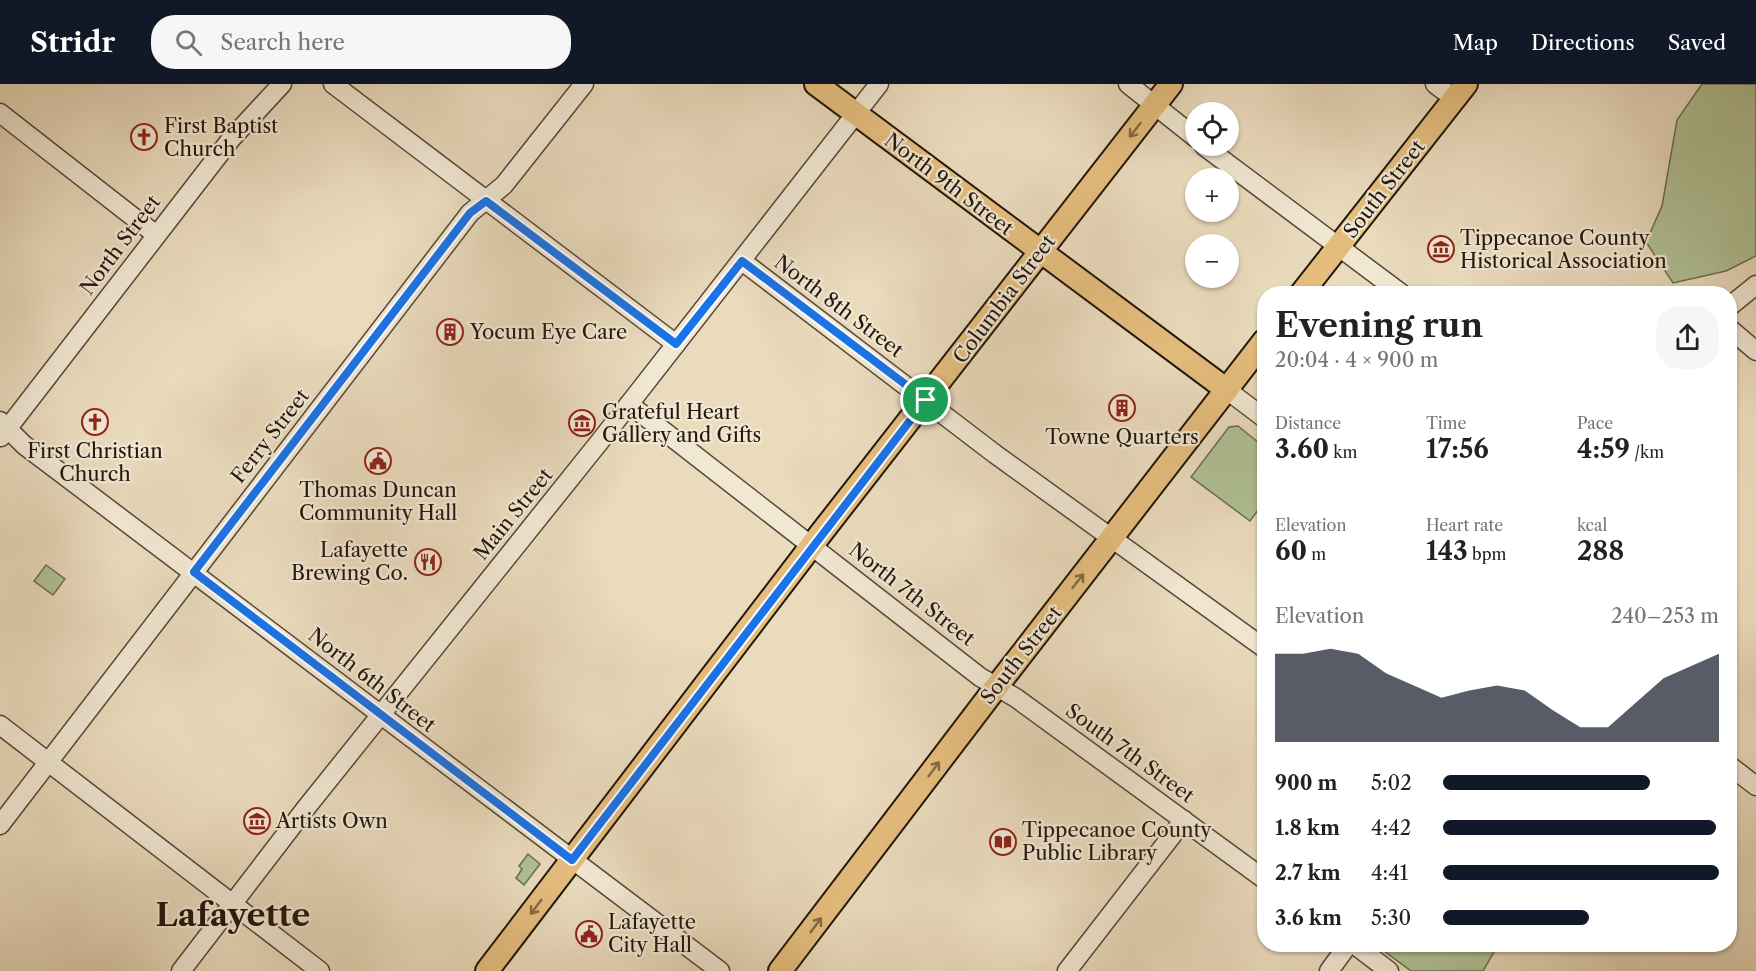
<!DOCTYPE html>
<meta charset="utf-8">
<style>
:root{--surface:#fff;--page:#f6f6f6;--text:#222;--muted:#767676;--accent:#111827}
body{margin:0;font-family:"Libre Caslon Text",serif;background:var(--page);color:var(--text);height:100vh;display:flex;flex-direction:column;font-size:22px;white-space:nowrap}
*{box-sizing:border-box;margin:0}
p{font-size:20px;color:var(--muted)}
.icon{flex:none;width:33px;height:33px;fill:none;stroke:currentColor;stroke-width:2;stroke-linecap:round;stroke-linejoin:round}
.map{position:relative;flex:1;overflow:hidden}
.panel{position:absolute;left:1257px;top:202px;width:480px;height:666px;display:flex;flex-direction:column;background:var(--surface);border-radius:24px;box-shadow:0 2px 4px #0004}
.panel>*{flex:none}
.fabs{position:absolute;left:1185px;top:18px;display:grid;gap:12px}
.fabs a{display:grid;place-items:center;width:54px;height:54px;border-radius:50%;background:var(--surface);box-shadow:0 2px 4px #0004;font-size:30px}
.pin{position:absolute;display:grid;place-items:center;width:51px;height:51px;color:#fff;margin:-26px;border:3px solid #fff;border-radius:50%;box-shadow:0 2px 6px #0007}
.round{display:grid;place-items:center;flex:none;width:63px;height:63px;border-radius:24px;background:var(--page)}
.head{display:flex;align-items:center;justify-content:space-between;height:102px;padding:0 18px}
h1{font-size:33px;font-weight:800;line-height:45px}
.metrics{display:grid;grid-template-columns:repeat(3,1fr);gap:9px;height:102px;padding:6px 18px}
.metrics div{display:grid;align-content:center}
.metrics b{font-size:26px;font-weight:800}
.metrics small{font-size:16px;font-weight:400}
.metrics p{font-size:16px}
.chart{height:168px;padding:12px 18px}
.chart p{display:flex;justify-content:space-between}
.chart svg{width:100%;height:108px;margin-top:6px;fill:var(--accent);opacity:.7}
ul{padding:0 18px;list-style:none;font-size:20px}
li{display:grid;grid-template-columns:96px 72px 1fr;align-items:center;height:45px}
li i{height:15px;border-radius:8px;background:var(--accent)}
header{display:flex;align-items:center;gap:36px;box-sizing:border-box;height:84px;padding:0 30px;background:var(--accent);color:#fff}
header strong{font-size:28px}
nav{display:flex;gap:33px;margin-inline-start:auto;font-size:21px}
.search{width:420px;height:54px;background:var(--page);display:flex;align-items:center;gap:15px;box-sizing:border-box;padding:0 21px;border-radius:24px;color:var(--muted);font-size:22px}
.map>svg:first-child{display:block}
.green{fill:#b0c196;stroke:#6a6c51;stroke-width:1.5}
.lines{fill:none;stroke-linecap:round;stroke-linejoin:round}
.minor-casing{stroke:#554738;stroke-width:21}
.major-casing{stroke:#23160c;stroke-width:26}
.minor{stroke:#f1e8d4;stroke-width:18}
.major{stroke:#e5be7e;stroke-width:22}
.oneway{stroke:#846a45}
.route-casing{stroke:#fff;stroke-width:12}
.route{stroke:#1a73e8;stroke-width:8}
.labels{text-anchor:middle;stroke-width:4.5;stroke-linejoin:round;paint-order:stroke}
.poi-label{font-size:20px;fill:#23160c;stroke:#f1e8d4;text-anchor:start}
.street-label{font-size:20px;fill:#23160c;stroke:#f1e8d4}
.town-label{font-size:32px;font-weight:bold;fill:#23160c;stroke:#f1e8d4}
</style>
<header>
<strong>Stridr</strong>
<div class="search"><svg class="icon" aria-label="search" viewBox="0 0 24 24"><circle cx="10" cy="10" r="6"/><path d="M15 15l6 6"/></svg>Search here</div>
<nav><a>Map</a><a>Directions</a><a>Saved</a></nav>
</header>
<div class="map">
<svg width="1756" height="887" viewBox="0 0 1756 887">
<rect width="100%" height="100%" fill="#eadbbd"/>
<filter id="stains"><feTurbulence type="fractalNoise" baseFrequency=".00333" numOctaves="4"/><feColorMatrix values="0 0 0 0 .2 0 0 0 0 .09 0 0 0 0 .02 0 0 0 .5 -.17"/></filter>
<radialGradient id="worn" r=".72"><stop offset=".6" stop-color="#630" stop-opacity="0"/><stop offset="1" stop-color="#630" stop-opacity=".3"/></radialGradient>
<g class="green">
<polygon points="1702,0 1756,0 1756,172 1726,187 1673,199 1646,158 1662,122 1677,36"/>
<polygon points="1238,342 1264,363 1264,418 1250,437 1191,393 1229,343"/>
<polygon points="46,481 65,495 53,511 34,497"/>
<polygon points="528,770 540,780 524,801 516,794 522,785 519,782"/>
<polygon points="1376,861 1498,861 1483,887 1411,887"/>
</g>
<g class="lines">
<defs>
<g id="minor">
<polyline points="333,0 676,260"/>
<polyline points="1128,0 1196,54"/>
<polyline points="1435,0 1455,15"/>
<polyline points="0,29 155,150"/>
<polyline points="1204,62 1402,210"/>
<polyline points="742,177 995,370 1264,564"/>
<polyline points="1730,222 1756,201"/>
<polyline points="1730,245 1756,267"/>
<polyline points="1227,306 1264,334"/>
<polyline points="629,320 980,593 1016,614 1264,795"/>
<polyline points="0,337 24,361 720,887"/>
<polyline points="1,353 231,55 282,0"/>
<polyline points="0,641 320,887"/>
<polyline points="1730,682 1756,702"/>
<polyline points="0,741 470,129 504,101 584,0"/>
<polyline points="1355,861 1389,887"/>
<polyline points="181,887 306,724 601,356 879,0"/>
<polyline points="1067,887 1184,736"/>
<polyline points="1329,887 1348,861"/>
</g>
<g id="major">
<polyline points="816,0 1227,306"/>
<polyline points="1301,210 1466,0"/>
<polyline points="487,887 822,448 1171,0"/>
<polyline points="780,887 997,602 1264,257"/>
</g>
</defs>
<use href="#minor" class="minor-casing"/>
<use href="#major" class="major-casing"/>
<use href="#minor" class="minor"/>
<use href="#major" class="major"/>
</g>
<defs><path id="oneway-shaft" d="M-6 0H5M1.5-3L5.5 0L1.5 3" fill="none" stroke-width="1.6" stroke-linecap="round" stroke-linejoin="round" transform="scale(1.5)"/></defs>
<g class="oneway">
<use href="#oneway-shaft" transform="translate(1135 46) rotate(128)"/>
<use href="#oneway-shaft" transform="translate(1078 497) rotate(-52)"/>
<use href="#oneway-shaft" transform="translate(934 685) rotate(-53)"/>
<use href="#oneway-shaft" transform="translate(536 823) rotate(127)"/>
<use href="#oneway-shaft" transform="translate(816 841) rotate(-53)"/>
</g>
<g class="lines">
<defs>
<polygon id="route" points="486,117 676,260 742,177 926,316 572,776 194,488 470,129"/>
</defs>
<use href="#route" class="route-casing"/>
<use href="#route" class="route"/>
</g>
<defs>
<symbol id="church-ring" viewBox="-11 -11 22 22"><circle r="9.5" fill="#f1e8d4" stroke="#8f2418" stroke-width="1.5"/><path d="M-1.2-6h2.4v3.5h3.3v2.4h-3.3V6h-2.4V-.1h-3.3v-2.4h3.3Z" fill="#8f2418"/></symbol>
<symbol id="museum-ring" viewBox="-11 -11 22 22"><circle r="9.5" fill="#f1e8d4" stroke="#8f2418" stroke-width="1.5"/><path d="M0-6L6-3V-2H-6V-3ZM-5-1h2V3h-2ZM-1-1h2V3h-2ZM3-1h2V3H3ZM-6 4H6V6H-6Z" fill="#8f2418"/></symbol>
<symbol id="building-ring" viewBox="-11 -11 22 22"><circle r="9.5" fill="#f1e8d4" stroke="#8f2418" stroke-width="1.5"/><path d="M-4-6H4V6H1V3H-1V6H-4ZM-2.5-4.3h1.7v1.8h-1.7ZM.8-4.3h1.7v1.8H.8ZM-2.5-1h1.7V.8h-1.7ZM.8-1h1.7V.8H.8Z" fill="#8f2418"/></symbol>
<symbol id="civic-ring" viewBox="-11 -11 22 22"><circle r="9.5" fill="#f1e8d4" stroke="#8f2418" stroke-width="1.5"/><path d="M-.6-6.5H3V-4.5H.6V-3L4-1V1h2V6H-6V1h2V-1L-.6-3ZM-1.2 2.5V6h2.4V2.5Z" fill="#8f2418"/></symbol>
<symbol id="restaurant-ring" viewBox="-11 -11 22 22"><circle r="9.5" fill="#f1e8d4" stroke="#8f2418" stroke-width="1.5"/><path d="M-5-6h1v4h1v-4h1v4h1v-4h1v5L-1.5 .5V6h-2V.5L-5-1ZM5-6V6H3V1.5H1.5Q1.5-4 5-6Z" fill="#8f2418"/></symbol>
<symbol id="library-ring" viewBox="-11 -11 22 22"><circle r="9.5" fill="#f1e8d4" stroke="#8f2418" stroke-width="1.5"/><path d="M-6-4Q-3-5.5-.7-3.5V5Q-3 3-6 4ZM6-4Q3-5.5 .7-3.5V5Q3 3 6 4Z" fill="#8f2418"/></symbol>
</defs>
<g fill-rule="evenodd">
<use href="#church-ring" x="129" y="38" width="30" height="30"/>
<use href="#museum-ring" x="1426" y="150" width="30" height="30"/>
<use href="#building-ring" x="435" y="233" width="30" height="30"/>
<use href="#building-ring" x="1107" y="309" width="30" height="30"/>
<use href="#church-ring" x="80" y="323" width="30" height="30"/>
<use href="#museum-ring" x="567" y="324" width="30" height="30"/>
<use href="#civic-ring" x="363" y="362" width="30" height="30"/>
<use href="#restaurant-ring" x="413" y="463" width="30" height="30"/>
<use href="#museum-ring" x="242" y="722" width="30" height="30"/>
<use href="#library-ring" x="988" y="743" width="30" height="30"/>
<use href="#civic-ring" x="574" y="835" width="30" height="30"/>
</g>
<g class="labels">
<g class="poi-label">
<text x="164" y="49">First Baptist<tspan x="164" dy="23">Church</tspan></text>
<text x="1460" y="161">Tippecanoe County<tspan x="1460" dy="23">Historical Association</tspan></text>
<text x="470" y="255">Yocum Eye Care</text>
<text x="602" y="335">Grateful Heart<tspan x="602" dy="23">Gallery and Gifts</tspan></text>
<text x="1122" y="360" text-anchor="middle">Towne Quarters</text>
<text x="95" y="374" text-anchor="middle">First Christian<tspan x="95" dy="23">Church</tspan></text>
<text x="378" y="413" text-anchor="middle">Thomas Duncan<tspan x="378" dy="23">Community Hall</tspan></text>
<text x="408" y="473" text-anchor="end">Lafayette<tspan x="408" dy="23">Brewing Co.</tspan></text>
<text x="276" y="744">Artists Own</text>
<text x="1022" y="753">Tippecanoe County<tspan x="1022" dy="23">Public Library</tspan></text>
<text x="608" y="845">Lafayette<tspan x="608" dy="23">City Hall</tspan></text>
</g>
<g class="street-label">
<text transform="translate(949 100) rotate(37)" y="7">North 9th Street</text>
<text transform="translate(1384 105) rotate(-52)" y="7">South Street</text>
<text transform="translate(120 161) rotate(-53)" y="7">North Street</text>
<text transform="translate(1004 215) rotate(-53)" y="7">Columbia Street</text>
<text transform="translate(839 222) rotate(37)" y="7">North 8th Street</text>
<text transform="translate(270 352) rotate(-52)" y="7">Ferry Street</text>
<text transform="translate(513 430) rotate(-51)" y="7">Main Street</text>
<text transform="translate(912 510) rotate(38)" y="7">North 7th Street</text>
<text transform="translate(1021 571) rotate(-52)" y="7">South Street</text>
<text transform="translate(372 596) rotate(38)" y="7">North 6th Street</text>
<text transform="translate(1130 669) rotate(36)" y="7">South 7th Street</text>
</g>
<g class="town-label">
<text x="233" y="842">Lafayette</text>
</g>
</g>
<rect width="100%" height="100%" filter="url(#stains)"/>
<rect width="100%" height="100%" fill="url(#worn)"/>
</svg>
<div class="fabs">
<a><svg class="icon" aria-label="locate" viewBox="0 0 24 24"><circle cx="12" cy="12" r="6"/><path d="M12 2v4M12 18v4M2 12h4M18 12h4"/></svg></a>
<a>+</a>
<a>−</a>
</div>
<div class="pin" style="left:926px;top:316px;background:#1e9e55"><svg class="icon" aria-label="arrive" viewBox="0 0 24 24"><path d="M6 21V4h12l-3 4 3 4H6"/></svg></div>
<section class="panel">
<div class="head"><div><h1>Evening run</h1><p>20:04 · 4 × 900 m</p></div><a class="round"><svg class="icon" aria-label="share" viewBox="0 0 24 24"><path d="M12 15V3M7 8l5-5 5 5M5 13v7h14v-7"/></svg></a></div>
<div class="metrics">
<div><p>Distance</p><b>3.60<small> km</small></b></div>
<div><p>Time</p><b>17:56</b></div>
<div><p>Pace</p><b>4:59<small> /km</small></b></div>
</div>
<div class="metrics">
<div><p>Elevation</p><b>60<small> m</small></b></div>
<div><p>Heart rate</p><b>143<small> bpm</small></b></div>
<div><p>kcal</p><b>288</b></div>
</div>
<div class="chart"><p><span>Elevation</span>240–253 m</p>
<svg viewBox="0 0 160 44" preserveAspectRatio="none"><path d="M0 44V8L10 8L20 6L30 8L40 16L50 21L60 26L70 23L80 21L90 23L100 31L110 38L120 38L130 28L140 18L150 13L160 8V44z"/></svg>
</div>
<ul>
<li><b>900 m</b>5:02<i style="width:75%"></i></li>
<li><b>1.8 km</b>4:42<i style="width:99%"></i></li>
<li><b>2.7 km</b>4:41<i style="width:100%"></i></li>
<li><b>3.6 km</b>5:30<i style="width:53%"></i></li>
</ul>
</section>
</div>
